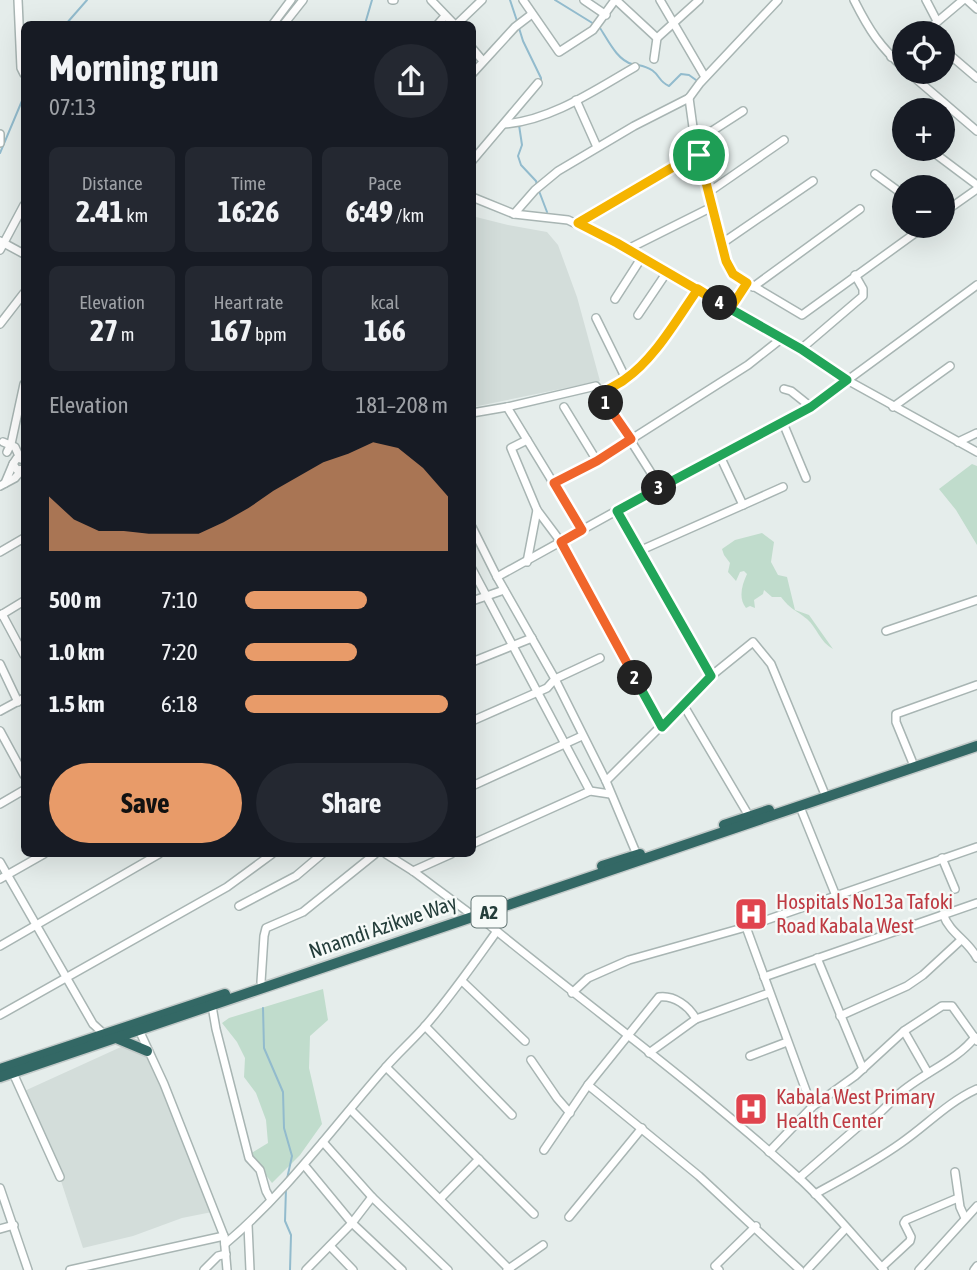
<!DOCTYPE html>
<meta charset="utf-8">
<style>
:root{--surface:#171b24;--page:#242831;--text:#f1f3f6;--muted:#9ea1a6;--accent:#e89b69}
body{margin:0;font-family:"Asap Condensed",sans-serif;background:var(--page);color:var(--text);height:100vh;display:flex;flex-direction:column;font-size:26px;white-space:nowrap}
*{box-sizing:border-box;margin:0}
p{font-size:23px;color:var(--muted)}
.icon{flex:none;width:38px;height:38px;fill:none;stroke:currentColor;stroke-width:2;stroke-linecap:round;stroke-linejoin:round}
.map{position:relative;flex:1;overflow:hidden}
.drawer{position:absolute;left:21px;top:21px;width:455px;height:836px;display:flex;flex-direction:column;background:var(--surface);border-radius:10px;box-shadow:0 7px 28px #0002}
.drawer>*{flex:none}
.fabs{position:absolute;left:892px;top:21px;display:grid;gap:14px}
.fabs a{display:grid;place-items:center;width:63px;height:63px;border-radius:50%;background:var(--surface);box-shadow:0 7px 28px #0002;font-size:35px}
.pin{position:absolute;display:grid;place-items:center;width:60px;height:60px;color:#fff;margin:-30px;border:4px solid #fff;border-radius:50%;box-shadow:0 2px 7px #0007}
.km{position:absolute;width:35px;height:35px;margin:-18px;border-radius:50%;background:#222;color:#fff;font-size:19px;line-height:35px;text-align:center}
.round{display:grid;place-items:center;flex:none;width:74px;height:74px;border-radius:37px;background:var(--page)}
.summary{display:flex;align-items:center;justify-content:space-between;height:119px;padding:0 28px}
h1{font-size:38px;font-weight:700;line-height:52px}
.metrics{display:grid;grid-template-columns:repeat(3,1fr);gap:10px;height:119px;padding:7px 28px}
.metrics div{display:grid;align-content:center;border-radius:10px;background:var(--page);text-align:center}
.metrics b{font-size:30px;font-weight:700}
.metrics small{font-size:19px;font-weight:400}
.metrics p{font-size:19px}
.chart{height:196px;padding:14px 28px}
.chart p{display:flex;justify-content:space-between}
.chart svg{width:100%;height:126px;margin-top:7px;fill:var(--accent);opacity:.7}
.cta{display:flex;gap:14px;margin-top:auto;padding:14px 28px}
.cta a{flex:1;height:80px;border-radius:42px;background:var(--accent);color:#111;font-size:28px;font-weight:700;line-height:80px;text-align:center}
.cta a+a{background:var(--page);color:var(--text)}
ul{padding:0 28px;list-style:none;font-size:23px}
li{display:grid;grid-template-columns:112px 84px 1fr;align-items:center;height:52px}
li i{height:18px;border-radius:9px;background:var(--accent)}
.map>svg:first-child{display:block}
.built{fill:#d3ddda}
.green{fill:#c0dccc}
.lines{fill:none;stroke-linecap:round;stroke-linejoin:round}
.stream{stroke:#92bbcd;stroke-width:2}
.minor-casing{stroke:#a8b5b3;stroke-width:10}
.highway-casing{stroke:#c2c9c8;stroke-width:13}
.minor{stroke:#fff;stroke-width:7}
.highway{stroke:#336865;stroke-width:10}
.split-1-casing{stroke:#fff;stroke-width:14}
.split-2-casing{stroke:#fff;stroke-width:14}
.split-3-casing{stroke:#fff;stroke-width:14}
.split-4-casing{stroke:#fff;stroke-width:14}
.split-5-casing{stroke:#fff;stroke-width:14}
.split-1{stroke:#f5b400;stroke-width:9}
.split-2{stroke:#f0652b;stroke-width:9}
.split-3{stroke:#22a559;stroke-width:9}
.split-4{stroke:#22a559;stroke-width:9}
.split-5{stroke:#f5b400;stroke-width:9}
.labels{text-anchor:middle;stroke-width:5;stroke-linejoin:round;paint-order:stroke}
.shield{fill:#f6faf8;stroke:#647674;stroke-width:2}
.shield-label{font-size:19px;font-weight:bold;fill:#253e3b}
.health-label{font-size:21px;fill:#be3a42;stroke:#f6faf8;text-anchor:start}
.street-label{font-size:21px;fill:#253e3b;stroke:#f6faf8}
</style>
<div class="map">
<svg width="977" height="1270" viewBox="0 0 977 1270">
<rect width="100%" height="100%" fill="#e5edeb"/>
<g class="built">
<polygon points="472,216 508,225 547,232 558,245 577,297 600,381 473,407"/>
<polygon points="145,1036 212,1212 182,1218 133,1236 83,1248 61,1181 20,1093"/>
</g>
<g class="green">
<polygon points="972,464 977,466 977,545 956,510 939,489"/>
<path d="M762,533l12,9 -3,20 7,13 9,2 8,33 14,5 24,34c-13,-7 -16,-21 -26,-30 -11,-9 -16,-9 -26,-22h-9l-8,-7 -1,4 -9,6 1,8 -5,-2 -4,2c-8,-10 -4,-23 1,-34l-3,-3 -4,1 -4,9 -8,-9 2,-9 -6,-8 -2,-6 13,-9z"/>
<polygon points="323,989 328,1020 310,1036 309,1068 322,1124 300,1155 272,1183 250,1154 268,1143 266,1120 256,1093 244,1077 245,1058 237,1042 222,1023 229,1018"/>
</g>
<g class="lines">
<g class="stream">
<polyline points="510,0 517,21"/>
<polyline points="555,0 594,24"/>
<polyline points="66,24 87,0"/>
<polyline points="365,24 372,0"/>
<polyline points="519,28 523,41 541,78 541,83"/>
<path d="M600,28c8,12 17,32 32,36"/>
<path d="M638,65c24,5 17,15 31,21l12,-12 8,1 7,5"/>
<polyline points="519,125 522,145 518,156 521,165 536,181 537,185"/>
<polyline points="0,153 24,96"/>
<polyline points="539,191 547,212"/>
<polyline points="263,1008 264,1048 283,1092 284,1128 292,1156 287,1179"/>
<polyline points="286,1188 285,1221 291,1235 290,1270"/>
</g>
<defs>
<g id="minor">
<polyline points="18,0 21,68 24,74"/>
<polyline points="392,0 394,0"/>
<polyline points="431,0 454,24"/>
<polyline points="523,0 559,52 593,30 615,0"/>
<polyline points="584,0 606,15"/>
<polyline points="616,0 657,38"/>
<polyline points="660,0 705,77"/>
<path d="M854,0c15,30 26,47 51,69"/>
<polyline points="926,0 937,21"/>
<polyline points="967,0 977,9"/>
<polyline points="273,24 291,0"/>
<polyline points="284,24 303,0"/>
<polyline points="438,24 445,16"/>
<polyline points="457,24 482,0"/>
<polyline points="924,33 963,0"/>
<polyline points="472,48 483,61"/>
<polyline points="943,49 977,78"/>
<polyline points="891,57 905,47"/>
<polyline points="654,59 657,38 699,0"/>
<polyline points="908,72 977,131"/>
<polyline points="472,74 515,27 532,14"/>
<polyline points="689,98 695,142 726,261 733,274 802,315 925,226"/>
<polyline points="576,100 597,147"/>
<path d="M504,124c46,-3 91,-34 131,-57"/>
<polyline points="0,134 0,143"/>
<polyline points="695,142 743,111"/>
<polyline points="929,149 977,185"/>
<polyline points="472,161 538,83"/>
<polyline points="875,174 905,196"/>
<polyline points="709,192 784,140"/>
<polyline points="472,197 514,214 568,220 616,243 801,349 847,380 977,452"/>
<polyline points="943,213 977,189"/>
<polyline points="514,214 535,190 558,171 634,126 689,98 700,83 778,0"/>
<polyline points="578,224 685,160 699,155"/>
<polyline points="0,241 24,254"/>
<polyline points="721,244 813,181"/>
<polyline points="628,249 712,207"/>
<polyline points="0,250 24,205"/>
<polyline points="753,287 860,209"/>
<polyline points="615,299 642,257"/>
<polyline points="730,309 747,283"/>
<polyline points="638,315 667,272"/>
<polyline points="596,318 626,379"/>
<polyline points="0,324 24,293"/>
<polyline points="801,349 863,296 863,289 855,275"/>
<polyline points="784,389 791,391 811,407"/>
<path d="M600,394c8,-5 17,-9 24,-14 30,-20 53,-62 74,-91"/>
<polyline points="507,407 582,530"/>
<polyline points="564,407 597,461"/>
<polyline points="893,407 950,366"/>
<polyline points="472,413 507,407 596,386 660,487"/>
<polyline points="783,423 806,478"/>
<polyline points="527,440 511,448 537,510 561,542 662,727"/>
<polyline points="3,442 15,447 20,458"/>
<polyline points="958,442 977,433"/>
<polyline points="7,452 11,444 24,384"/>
<polyline points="24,460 17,458 13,464 17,470 24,469"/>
<polyline points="5,483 13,464"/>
<polyline points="554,483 597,461 748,365 781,339"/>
<polyline points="0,486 15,478 21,471"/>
<polyline points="743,505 783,487"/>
<polyline points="617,511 711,676"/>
<polyline points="472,527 497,577"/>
<polyline points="639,551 743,505 719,454"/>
<polyline points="0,552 24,538"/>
<polyline points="527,562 537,510"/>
<polyline points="472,569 590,791"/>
<polyline points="472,601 504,590"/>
<polyline points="2,614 24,655"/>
<polyline points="1,615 24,601"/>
<polyline points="886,631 977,600"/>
<polyline points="472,662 532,638"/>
<polyline points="0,664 18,702"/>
<polyline points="684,706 749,816"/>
<polyline points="0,711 24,698"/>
<polyline points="472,721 547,688 555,679 600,658"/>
<polyline points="0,731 24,775"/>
<polyline points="912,761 896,722 896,714 977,685"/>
<polyline points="606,781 711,676 753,642 771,664 824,792"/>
<polyline points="472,786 582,736"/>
<polyline points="0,804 24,790"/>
<polyline points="800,807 836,896"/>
<polyline points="472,844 590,791 610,794"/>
<polyline points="386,854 413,871 468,912"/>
<polyline points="637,855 606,781 555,679 497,577 719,454 811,407 977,285"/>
<polyline points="942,858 955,889"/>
<polyline points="0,862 93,1024 104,1034"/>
<polyline points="413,871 451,854"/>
<polyline points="0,879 44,854"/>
<polyline points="239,906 296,876 322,854"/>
<path d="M943,914c7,20 25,26 34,44"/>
<path d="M477,915c107,88 219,169 321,262 31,28 58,62 86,93"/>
<polyline points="746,927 812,1107"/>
<polyline points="0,946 159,854"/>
<polyline points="817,958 863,1069"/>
<polyline points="764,977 977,903"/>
<polyline points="462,981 525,1041"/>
<polyline points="261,982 264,936 266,928 303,912 375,854"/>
<polyline points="572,993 588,978 629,960 746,927 977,847"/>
<polyline points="212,1006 216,1029 249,1158 260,1170 266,1191 271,1200"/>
<polyline points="0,1015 227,887 272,854"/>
<polyline points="840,1016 907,986 923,975 961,940"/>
<polyline points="425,1026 512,1115"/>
<polyline points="139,1030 164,1084 224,1236 227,1270"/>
<polyline points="904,1031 928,1073"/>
<polyline points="649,1053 696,1019 769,993"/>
<polyline points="750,1056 787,1042"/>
<polyline points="531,1060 557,1098 570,1113"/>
<polyline points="386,1067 534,1214"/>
<polyline points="13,1073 60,1177"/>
<polyline points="588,1085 699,1176 800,1270"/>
<polyline points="351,1110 510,1270"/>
<polyline points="323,1142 372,1197 448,1270"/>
<path d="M544,1150l44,-65 71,-88c15,-2 30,9 37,22"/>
<polyline points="769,1152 812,1107 855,1076 904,1031 942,1006 952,1006 977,1041"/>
<polyline points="305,1166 352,1223 402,1270"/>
<polyline points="955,1172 960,1207 965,1218"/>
<path d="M799,1178l61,-53c16,-5 27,-20 39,-31 22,-20 59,-34 76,-57"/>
<polyline points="0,1188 28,1270"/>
<path d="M815,1194c29,-16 58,-31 86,-51 26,-18 47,-41 76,-54"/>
<polyline points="440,1199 479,1159"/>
<polyline points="569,1217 642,1128"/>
<polyline points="248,1225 250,1270"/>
<polyline points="0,1229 14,1225"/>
<path d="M225,1244c62,-52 108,-117 161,-177 13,-15 27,-27 40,-42 26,-30 48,-62 71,-94"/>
<polyline points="330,1246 353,1270"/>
<polyline points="882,1267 910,1241 911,1237 904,1223 906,1220 958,1198"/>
<polyline points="70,1270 224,1236"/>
<polyline points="204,1270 218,1256 226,1254"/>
<polyline points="306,1270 352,1223 372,1197"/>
<polyline points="507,1270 543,1245"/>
<polyline points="719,1270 715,1266 756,1226"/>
<polyline points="807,1270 846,1228"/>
<polyline points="919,1270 977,1206"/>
<polyline points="974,1270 977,1266"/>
</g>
<g id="highway">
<polyline points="724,825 769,810"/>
<polyline points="602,866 640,854"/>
<polyline points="116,1038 147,1051"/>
<polyline points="0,1069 225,994"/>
<polyline points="0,1077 977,746"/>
</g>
</defs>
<use href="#minor" class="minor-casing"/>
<use href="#highway" class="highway-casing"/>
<use href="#minor" class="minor"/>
<use href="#highway" class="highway"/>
</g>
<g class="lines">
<defs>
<path id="split-1" d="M606,403l-6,-9c8,-5 17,-9 24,-14 30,-20 53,-61 74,-91l32,20 17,-26 -14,-9 -7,-13 -27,-106"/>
<polyline id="split-2" points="606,403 631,439 597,461 554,483 582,530 561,542 635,678"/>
<polyline id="split-3" points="635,678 662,727 711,676 617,511 659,488"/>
<polyline id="split-4" points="659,488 811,407 847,380 801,349 720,303"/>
<polyline id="split-5" points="699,155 685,160 578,223 617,243 720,303"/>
</defs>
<use href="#split-1" class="split-1-casing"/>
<use href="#split-2" class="split-2-casing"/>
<use href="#split-3" class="split-3-casing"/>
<use href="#split-4" class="split-4-casing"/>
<use href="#split-5" class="split-5-casing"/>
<use href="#split-1" class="split-1"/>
<use href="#split-2" class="split-2"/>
<use href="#split-3" class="split-3"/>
<use href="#split-4" class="split-4"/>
<use href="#split-5" class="split-5"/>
</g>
<defs>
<symbol id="hospital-square" viewBox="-11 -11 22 22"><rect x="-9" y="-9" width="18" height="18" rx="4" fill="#e0444e" stroke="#f6faf8"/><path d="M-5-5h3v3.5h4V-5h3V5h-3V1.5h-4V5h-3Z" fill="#fff"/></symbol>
</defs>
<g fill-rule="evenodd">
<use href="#hospital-square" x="732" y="895" width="38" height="38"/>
<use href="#hospital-square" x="732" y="1090" width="38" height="38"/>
</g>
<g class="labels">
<rect class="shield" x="471.5" y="896.5" width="35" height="31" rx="5"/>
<g class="shield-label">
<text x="489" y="919">A2</text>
</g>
<g class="health-label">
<text x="776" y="909">Hospitals No13a Tafoki<tspan x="776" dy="24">Road Kabala West</tspan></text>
<text x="776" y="1104">Kabala West Primary<tspan x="776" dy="24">Health Center</tspan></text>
</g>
<g class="street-label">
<text transform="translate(383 927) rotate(-19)" y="7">Nnamdi Azikwe Way</text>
</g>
</g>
</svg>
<div class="fabs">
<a><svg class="icon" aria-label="locate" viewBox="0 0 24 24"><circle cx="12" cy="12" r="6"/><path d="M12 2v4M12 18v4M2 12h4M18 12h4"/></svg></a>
<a>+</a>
<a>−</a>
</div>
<div class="pin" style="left:699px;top:155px;background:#1e9e55"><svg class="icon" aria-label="arrive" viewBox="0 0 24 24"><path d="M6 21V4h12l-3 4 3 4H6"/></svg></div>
<b class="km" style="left:606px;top:403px">1</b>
<b class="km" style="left:635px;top:678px">2</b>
<b class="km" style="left:659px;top:488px">3</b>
<b class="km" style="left:720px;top:303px">4</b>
<section class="drawer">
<div class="summary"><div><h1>Morning run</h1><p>07:13</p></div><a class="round"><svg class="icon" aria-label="share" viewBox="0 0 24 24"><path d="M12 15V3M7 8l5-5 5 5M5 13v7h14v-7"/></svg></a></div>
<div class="metrics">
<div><p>Distance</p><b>2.41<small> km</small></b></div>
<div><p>Time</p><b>16:26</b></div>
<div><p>Pace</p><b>6:49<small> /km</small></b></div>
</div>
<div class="metrics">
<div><p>Elevation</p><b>27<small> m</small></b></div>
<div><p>Heart rate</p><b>167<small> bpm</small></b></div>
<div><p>kcal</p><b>166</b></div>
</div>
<div class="chart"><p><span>Elevation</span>181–208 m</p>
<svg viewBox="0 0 160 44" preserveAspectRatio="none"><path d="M0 44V25L10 33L20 37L30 37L40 38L50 38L60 38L70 34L80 29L90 23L100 18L110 13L120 10L130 6L140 8L150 15L160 25V44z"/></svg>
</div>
<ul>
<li><b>500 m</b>7:10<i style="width:60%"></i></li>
<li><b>1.0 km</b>7:20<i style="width:55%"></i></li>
<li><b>1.5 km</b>6:18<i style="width:100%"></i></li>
</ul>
<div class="cta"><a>Save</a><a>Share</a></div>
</section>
</div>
